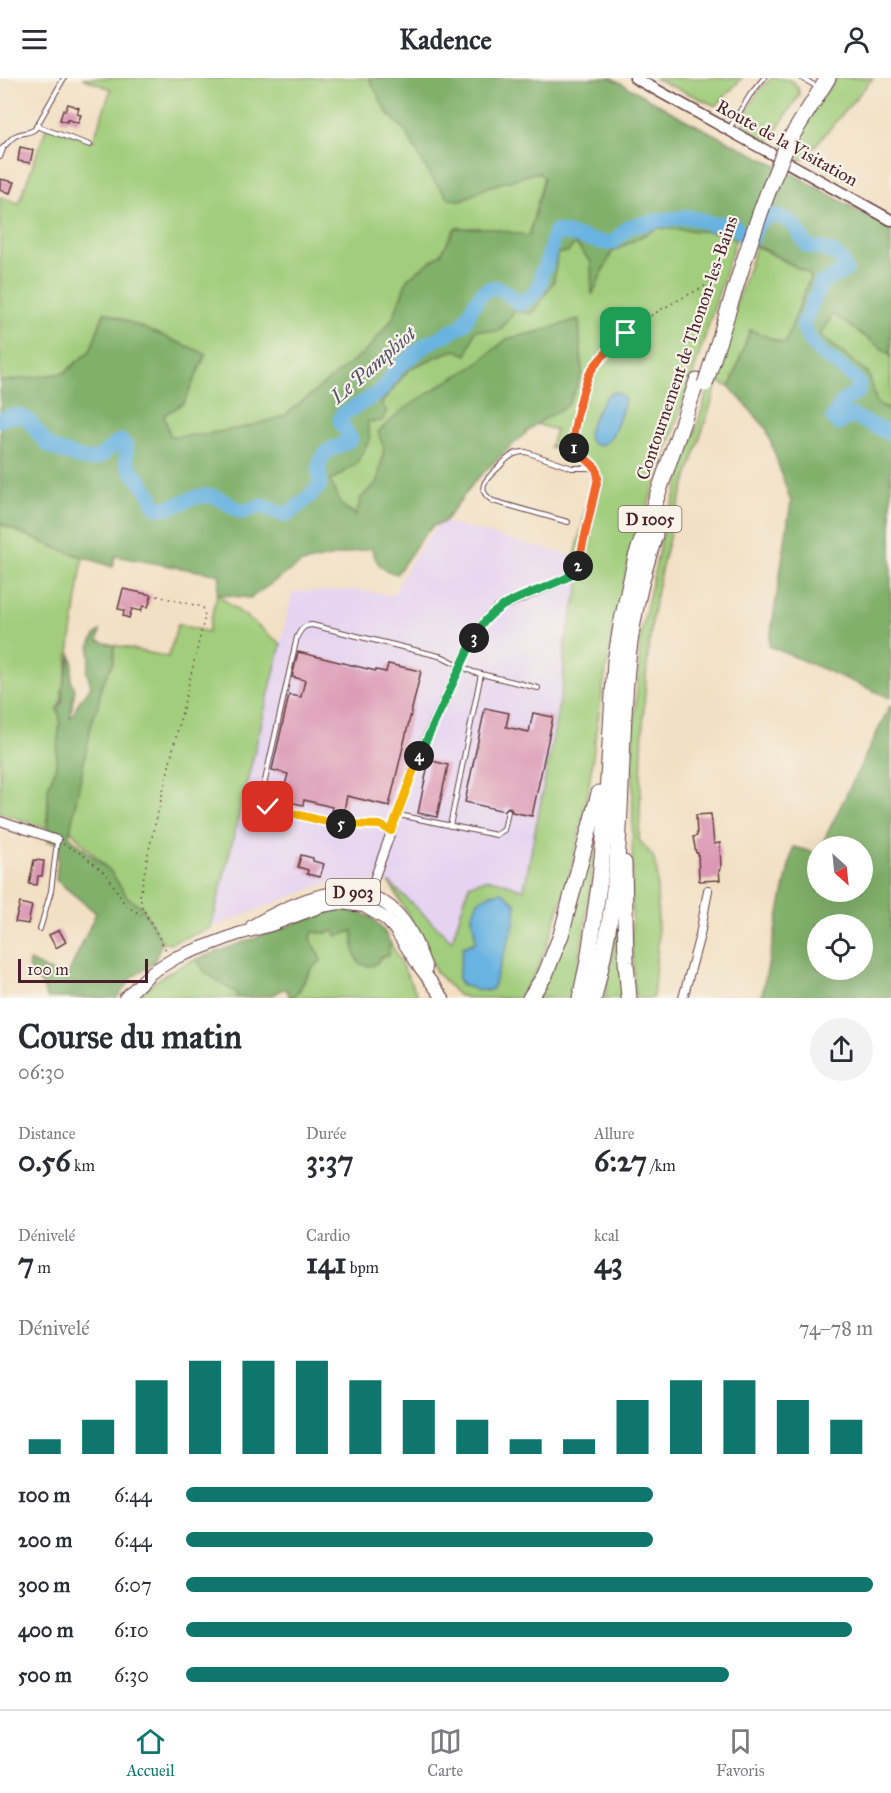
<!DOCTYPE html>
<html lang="fr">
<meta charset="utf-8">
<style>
:root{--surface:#fff;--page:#f2f2f3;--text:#2b2b33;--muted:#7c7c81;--line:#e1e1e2;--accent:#0f766e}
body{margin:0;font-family:"IM FELL Great Primer",serif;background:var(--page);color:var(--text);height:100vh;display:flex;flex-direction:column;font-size:22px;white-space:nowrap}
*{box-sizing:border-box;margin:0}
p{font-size:20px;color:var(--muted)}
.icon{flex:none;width:33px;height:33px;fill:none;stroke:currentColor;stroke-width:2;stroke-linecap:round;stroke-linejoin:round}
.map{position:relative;height:920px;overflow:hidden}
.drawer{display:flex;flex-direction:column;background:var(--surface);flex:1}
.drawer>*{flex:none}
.needle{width:39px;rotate:153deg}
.buttons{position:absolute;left:807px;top:758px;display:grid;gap:12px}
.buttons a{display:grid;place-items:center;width:66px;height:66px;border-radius:50%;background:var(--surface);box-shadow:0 6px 24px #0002;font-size:30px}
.scale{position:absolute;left:18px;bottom:15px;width:130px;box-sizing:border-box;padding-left:6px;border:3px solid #4a1f2b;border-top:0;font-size:16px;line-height:21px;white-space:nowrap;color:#4a1f2b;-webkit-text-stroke:4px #f7f3e8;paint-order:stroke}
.pin{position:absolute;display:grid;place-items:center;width:51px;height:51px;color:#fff;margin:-26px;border-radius:12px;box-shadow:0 3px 9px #0006}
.km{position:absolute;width:30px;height:30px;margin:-15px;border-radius:50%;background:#222;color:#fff;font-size:16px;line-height:30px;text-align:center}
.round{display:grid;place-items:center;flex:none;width:63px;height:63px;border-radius:32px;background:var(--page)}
.summary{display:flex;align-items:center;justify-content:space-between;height:102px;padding:0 18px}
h1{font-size:33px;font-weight:700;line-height:45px}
.metrics{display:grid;grid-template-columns:repeat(3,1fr);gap:9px;height:102px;padding:6px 18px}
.metrics div{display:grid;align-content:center}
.metrics b{font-size:30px;font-weight:700}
.metrics small{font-size:16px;font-weight:400}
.metrics p{font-size:16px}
.chart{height:168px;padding:12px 18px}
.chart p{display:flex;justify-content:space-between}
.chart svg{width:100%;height:108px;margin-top:6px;stroke:var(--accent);stroke-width:6}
ul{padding:0 18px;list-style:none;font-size:20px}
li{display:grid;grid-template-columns:96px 72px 1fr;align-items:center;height:45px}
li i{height:15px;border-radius:8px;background:var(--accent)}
header{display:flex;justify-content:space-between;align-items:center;height:78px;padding:0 18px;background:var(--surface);font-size:27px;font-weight:700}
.menu{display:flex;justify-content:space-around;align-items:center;height:84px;border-top:2px solid var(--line);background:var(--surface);font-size:16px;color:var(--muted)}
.menu a{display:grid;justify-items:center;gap:3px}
.menu .selected{color:var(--accent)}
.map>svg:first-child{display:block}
.built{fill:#e5d3f1}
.green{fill:#a1cd7b;stroke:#767653;stroke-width:1.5;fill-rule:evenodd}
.forest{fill:#80b06b;stroke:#65684b;stroke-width:1.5;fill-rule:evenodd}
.water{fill:#69b3e1;stroke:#5a6986;stroke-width:1.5}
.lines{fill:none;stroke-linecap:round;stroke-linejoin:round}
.river{stroke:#69b3e1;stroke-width:15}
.building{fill:#db97b4}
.lane-casing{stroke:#633c42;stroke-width:6}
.street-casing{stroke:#633c42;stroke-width:10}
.secondary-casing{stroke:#633c42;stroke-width:13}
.primary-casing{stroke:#633c42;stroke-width:14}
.highway-casing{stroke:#633c42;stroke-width:17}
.path{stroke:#633c42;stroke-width:1.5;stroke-dasharray:1.5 4.5;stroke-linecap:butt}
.lane{stroke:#fff;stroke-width:4}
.street{stroke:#fff;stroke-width:8}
.secondary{stroke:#fff;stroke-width:10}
.primary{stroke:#fff;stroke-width:12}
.highway{stroke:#fff;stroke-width:15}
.highway-bridge-casing{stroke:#633c42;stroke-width:17;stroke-linecap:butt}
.highway-bridge{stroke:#fff;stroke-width:15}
.split-1-casing{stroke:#fff;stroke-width:12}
.split-2-casing{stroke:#fff;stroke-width:12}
.split-3-casing{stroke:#fff;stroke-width:12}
.split-4-casing{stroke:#fff;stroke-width:12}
.split-5-casing{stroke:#fff;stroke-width:12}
.split-6-casing{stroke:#fff;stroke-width:12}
.split-1{stroke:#f0652b;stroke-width:8}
.split-2{stroke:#f0652b;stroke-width:8}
.split-3{stroke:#22a559;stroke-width:8}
.split-4{stroke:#22a559;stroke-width:8}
.split-5{stroke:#f5b400;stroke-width:8}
.split-6{stroke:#f5b400;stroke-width:8}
.labels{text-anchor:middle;stroke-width:4.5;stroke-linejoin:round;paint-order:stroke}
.shield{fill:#f7f3e8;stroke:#7e5f64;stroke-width:1.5}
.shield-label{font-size:16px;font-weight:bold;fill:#4a1f2b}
.street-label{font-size:18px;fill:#4a1f2b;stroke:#f7f3e8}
.water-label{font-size:20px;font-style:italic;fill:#55536b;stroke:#f7f3e8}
</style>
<header><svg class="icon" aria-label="menu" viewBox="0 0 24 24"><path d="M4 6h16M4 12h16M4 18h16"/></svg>Kadence<svg class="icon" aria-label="person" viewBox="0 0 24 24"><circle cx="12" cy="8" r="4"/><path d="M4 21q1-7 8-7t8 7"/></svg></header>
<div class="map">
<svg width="891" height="920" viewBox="0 0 891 920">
<rect width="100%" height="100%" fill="#f7f3e8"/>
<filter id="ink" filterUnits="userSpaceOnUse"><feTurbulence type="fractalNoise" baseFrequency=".0167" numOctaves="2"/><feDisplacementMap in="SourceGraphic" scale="12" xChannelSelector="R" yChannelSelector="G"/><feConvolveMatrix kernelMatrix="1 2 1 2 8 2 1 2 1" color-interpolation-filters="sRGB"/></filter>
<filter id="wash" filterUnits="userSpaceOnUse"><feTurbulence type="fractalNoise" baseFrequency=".008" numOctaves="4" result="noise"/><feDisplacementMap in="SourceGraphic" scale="24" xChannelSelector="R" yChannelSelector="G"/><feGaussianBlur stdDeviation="1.35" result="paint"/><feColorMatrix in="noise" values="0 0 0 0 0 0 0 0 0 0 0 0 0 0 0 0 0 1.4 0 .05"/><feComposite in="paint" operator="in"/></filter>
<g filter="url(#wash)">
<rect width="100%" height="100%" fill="#f2e0c4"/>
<polygon class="built" points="444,444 575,479 583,492 565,566 563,606 524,812 469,807 452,863 389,804 354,803 326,805 211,850 293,514 356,512 393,517 411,484 439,445"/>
<g class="green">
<polygon points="82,0 369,0 388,36 404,51 431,99 461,122 488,109 538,94 544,99 529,158 489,150 455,150 441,176 408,200 393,240 368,271 284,338 247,349 201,357 170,358 164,337 104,234 90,273 64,295 0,304 0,119 19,125 47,48 93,63 111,11"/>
<polygon points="654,0 742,0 716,28"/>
<path d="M772,0c13,0 27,1 27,17l-31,48 -19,-9 -7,-14 17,-30z"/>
<polygon points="836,0 873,0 803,82 790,75 821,21"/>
<path d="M657,150l60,4 19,7 -45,141 -63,183 -15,64 -16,99 -10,75 -19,80 -21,64 -11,28 -18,25h-50l-10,-3 -22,-23 -15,-36 -32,-54 63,59 17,-56c27,-11 30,-3 55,5l39,-206 2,-40 18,-74 -8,-13 18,-80 -5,-15 -12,-7 -26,-8 6,-17 -20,-6 32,-19 14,-31 -3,-55 -34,11 -38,9 -34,28 -34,19 -55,63 -6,32 -17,17 -4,17 -15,-9 -12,-25 26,-17 11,-43 42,-52 36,-16 12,-3 10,5 7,-25 25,1 16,-20 39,-30 3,-28 11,-1 7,-9 16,19 1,32 20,-42zM472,837l14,76 -24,-6 -4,-6 13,-35 5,-2z"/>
<path d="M756,168l55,29 -26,69 -35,-14 -20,57 -12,-5c-23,75 -54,154 -65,232 -11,75 -11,151 -14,226l14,16 4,15 1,70 -5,57h-18l-3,-64 1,-195 8,-105 20,-93 62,-199z"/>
<polygon points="833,236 891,277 891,331 877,326 869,296 820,257"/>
<path d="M0,446l59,25 24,8 -18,124c-2,10 -2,20 -8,28l3,8 -4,49 -8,22 -1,40 -47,-15z"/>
<polygon points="217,516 281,566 211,850 171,865 162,864 142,829 127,819 111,794 70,752 92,643 99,624 101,609 108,594 114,567 168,579 178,546 208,554"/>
<polygon points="594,761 597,762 583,861 571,920 534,920"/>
<polygon points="620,818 626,920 604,920 613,874"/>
<path d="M333,853h20l1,19 12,16c13,0 17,-14 25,-22l26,50 -4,4h-124l5,-2 4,-4 22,-37c-6,-7 -11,-14 -7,-23l7,1z"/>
<path d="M197,881l7,12 33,23v4h-99c16,-19 36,-30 59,-39z"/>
</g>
<g class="forest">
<path d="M369,0h243l76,43 103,52 100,56v126l-58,-41 -13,21 49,39 8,30 14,5v289l-122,-52 22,-144 -25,-74 -36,-41 20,-57 35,14 26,-69 -47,-26 -48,-17 -59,-4 -45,24 -20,43 -1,-33 -16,-19 -7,9 -11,1 -3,28 -22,33 -17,-3 -16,20 -24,-1 -8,25 -11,-5 -11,3 -36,16 -28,34 6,8 -5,10 -15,1 3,17 -14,25 -26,17 12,25 14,9 5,-17 17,-17 6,-32 -6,-17 22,-20 39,-26 34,-19 34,-28 38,-9 34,-11 3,55 -14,31 -32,19 -25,22 -36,35 -31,41 -11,4 -12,13 -24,35c-17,-4 -20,-10 -26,-26l-69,15 -52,35 -33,-4 3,-19 -105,-19 -2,11 -54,-18 -59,-25v-142l64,-9 26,-22 15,-39 101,42 -22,49 -20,12 6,21 31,-1 46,-8 37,-11 84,-67 25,-31 15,-40 33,-24 14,-26h34l40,8 15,-58 -6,-6 -50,15 -27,13 -12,-1 -18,-22 -27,-48 -16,-15z"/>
<path d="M100,553l-2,10 16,4v16l-13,26 -2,15 -7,19 -23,115 42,36 16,25 15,10 20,35 -8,20 -22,16 -15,20h-70l-5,-13 -13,-17v-7l37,18 30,-66 -40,-33 3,-36 -11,-3v-53l8,-22 4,-49 -3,-8 6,-8 -1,-11 9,-35 2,6 -2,20 4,8 -5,29c7,-6 5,-13 11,-19 4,-5 7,-7 10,-13l-4,-14 3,-13v-14l6,-11z"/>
<path d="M891,626v294h-130l32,-151 24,6 1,38h44v-45h-41zM818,846h44v45h-44z"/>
<path d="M337,832c28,0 42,8 54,34l-2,3v8l-9,2 -3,6 -6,3 -11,-2c-8,-10 -6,-21 -7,-33l-16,5 -4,-5 -6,2 -14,-1c-6,12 6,18 8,29 -5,3 -11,9 -14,14 -6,9 -7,19 -18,23l-1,-6 -3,-3h-3c-7,9 -30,9 -45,9v-4l-33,-23 -7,-12 130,-47z"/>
</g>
<g class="water">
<path d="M615,314l6,2 4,7c-5,13 -8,30 -17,39 -7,8 -20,6 -20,-6 0,-5 14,-34 19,-38 2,-2 5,-3 8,-4z"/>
<path d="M502,814l7,5 7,8 -2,19 -22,65c-10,4 -28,-1 -34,-10l5,-32 13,-5 -4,-27 6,-14 12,-7z"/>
</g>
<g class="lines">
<path class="river" d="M0,342c32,-15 31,11 50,26 7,5 14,6 22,9 6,2 15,6 22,4 10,-2 17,-15 27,-18l5,5v14l3,7 22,28 3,10 4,3c19,2 34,-15 53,-12 12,2 20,11 31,16l20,-6 23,9c6,-2 35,-26 35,-31 1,-12 -5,-15 3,-28 7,-10 20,-9 28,-17l-10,-16 -1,-4 3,-5 34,-20 7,-7 14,-20 29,-23 33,-17 4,-4c7,-12 18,-42 36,-34 7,3 14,10 20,15l13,-9 7,-10 2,-13 4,-6 9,-35 50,12h7l17,-16 31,-7 30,-3 22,7 19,-1 15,14 6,1 6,-15 11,-8c23,3 27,11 38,31 20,5 31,3 39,24l-25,13 -18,42c13,36 34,33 56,58l-1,9 -14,8 -11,17 5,7 13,-9 40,19"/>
</g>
<g id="blocks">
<g class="building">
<polygon points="68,26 79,30 77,36 81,37 78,45 67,41 67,44 60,42 63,32 65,33"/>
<polygon points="20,69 33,72 30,85 18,83"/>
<polygon points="0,101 14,104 10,115 0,112"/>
<polygon points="123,511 152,517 148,529 143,528 141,533 132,531 129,540 123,538 124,532 118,531"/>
<polygon points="298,574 376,593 376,592 386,594 388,586 421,593 389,728 347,718 342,742 330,739 332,729 304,722 303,727 281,722 288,696 272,692 289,617 301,619 305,602 292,599"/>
<polygon points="485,630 509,635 506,649 529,654 533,635 553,639 532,738 512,734 511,730 508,729 504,733 465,724"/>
<polygon points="429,682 448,687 437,739 418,735"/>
<polygon points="711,736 714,766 720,765 721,791 719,792 720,802 699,803 698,775 696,775 693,759 697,758 696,737"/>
<polygon points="301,777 313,780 313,783 324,786 320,799 307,796 308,792 298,789"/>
<polygon points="34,782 44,783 42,798 38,798 37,807 29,806"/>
<polygon points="20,825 32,828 28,846 15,844"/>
<polygon points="59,852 66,864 56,870 49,857"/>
</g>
</g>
</g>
<g filter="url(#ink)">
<use href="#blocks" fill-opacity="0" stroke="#633c42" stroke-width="1.5"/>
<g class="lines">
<defs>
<g id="lane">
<polyline points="802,0 814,7"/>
<polyline points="36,48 90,67"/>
<polyline points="729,51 750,17 764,0"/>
<path d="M0,72c6,-4 9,-10 15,-14 7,-4 14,-2 20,-7l29,-51"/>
<polyline points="0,79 3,71"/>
<path d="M568,444l-75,-21c-19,-12 -6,-23 5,-33 5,-5 11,-13 19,-15 3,-1 5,-1 9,-1l46,16h24"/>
<polyline points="399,737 496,757 504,752 508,733"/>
<polyline points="450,748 481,596"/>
<path d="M391,752l-11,-5 -45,-1 -64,-16c-6,-2 -8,-7 -9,-14l35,-157c3,-6 6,-12 15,-12l131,32 30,15 65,16"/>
<polyline points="40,851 51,813 57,763"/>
</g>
<g id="street">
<polyline points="0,743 57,762"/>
<polyline points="367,821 419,676 479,550 488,539 498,530 561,503 574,494 579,484 598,403 596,390"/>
<polyline points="683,920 700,857 708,812"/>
</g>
<polyline id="secondary" points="635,0 891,142"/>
<g id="primary">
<path d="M252,848c50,-29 118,-60 157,3 7,12 12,26 17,39"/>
<polyline points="125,920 152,894 177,879 238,856 271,847 322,828 340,825 364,828 386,841 395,851 419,888 443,920"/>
</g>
<g id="highway">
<polyline points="790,61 828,0"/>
<polyline points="624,785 626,884 629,920"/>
<polyline points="530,920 545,897 561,857 599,715"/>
<polyline points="580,920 588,883 600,800 605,750 615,583 622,542 636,479 697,303"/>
<path d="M594,920c12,-50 21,-101 24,-152 4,-59 4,-119 9,-177 4,-46 14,-91 28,-134"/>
</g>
</defs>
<use href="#lane" class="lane-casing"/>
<use href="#street" class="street-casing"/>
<use href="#secondary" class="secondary-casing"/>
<use href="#primary" class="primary-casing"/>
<use href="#highway" class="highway-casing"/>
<g class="path">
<path d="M587,383c-21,-18 -15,-24 -8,-49 3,-13 5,-29 12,-40 27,-44 78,-67 122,-90"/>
<polyline points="157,518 203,529 205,538 148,776 140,818 142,829 166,872"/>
<polyline points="63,766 82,776 108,798 125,827 148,841"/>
</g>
<use href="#lane" class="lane"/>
<use href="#street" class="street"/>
<use href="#secondary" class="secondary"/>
<use href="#primary" class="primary"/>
<use href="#highway" class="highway"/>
<defs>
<path id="highway-bridge" d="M705,306c27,-82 49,-166 85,-245"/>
</defs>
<use href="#highway-bridge" class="highway-bridge-casing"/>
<use href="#highway-bridge" class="highway-bridge"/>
</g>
</g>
<g class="lines" filter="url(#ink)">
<defs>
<path id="split-1" d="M574,370c-4,-12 10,-65 17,-77 9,-14 23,-26 35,-38"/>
<polyline id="split-2" points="574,370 596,390 598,400 578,488"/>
<path id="split-3" d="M474,560c18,-39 57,-42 92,-60l8,-6 4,-6"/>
<polyline id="split-4" points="419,678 474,560"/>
<polyline id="split-5" points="341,746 380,747 391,753 419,678"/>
<polyline id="split-6" points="268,729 335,746 341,746"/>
</defs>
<use href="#split-1" class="split-1-casing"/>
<use href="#split-2" class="split-2-casing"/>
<use href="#split-3" class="split-3-casing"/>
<use href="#split-4" class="split-4-casing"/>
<use href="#split-5" class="split-5-casing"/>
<use href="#split-6" class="split-6-casing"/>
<use href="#split-1" class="split-1"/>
<use href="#split-2" class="split-2"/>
<use href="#split-3" class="split-3"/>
<use href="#split-4" class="split-4"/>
<use href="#split-5" class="split-5"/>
<use href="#split-6" class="split-6"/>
</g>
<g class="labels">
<g class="shield">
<rect x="618.5" y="428" width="63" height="26" rx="4.5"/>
<rect x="326" y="801" width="54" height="26" rx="4.5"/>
</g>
<g class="shield-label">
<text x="650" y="447">D 1005</text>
<text x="353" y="820">D 903</text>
</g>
<g class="street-label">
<text transform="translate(787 65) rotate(29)" y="6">Route de la Visitation</text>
<text transform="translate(687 270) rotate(-71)" y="6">Contournement de Thonon-les-Bains</text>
</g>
<g class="water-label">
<text transform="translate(373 287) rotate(-41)" y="7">Le Pamphiot</text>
</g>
</g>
</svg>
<div class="buttons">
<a><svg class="needle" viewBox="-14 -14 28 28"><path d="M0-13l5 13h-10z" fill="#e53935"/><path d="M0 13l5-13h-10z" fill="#7c7c81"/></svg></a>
<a><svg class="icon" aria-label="locate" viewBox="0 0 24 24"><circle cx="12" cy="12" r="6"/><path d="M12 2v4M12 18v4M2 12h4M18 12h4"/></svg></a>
</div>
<div class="scale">100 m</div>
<div class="pin" style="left:626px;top:255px;background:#1e9e55"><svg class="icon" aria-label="arrive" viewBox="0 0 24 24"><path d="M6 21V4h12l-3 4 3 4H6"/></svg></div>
<div class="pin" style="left:268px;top:729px;background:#d93025"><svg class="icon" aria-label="check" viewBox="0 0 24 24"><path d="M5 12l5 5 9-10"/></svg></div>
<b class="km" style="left:574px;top:370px">1</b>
<b class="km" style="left:578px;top:488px">2</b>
<b class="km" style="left:474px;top:560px">3</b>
<b class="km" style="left:419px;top:678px">4</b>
<b class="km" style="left:341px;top:746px">5</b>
</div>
<section class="drawer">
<div class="summary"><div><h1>Course du matin</h1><p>06:30</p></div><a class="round"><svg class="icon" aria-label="share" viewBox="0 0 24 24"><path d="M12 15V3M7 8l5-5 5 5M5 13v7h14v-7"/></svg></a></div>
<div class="metrics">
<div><p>Distance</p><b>0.56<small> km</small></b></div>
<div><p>Durée</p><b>3:37</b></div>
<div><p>Allure</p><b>6:27<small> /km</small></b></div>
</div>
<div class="metrics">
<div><p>Dénivelé</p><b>7<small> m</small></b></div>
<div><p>Cardio</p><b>141<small> bpm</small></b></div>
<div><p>kcal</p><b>43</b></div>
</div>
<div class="chart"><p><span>Dénivelé</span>74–78 m</p>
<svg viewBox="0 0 160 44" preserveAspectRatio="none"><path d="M5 44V38M15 44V30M25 44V14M35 44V6M45 44V6M55 44V6M65 44V14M75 44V22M85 44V30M95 44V38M105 44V38M115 44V22M125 44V14M135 44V14M145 44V22M155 44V30"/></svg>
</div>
<ul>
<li><b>100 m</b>6:44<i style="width:68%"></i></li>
<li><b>200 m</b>6:44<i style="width:68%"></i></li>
<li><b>300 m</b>6:07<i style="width:100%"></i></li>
<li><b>400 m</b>6:10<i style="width:97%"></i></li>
<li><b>500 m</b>6:30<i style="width:79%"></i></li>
</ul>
</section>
<nav class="menu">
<a class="selected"><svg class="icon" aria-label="home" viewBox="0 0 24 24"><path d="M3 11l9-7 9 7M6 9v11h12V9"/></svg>Accueil</a>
<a><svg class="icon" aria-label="map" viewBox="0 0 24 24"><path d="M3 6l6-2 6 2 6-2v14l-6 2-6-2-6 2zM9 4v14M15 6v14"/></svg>Carte</a>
<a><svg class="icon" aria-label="saved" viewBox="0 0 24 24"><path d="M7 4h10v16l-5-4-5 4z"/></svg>Favoris</a>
</nav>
